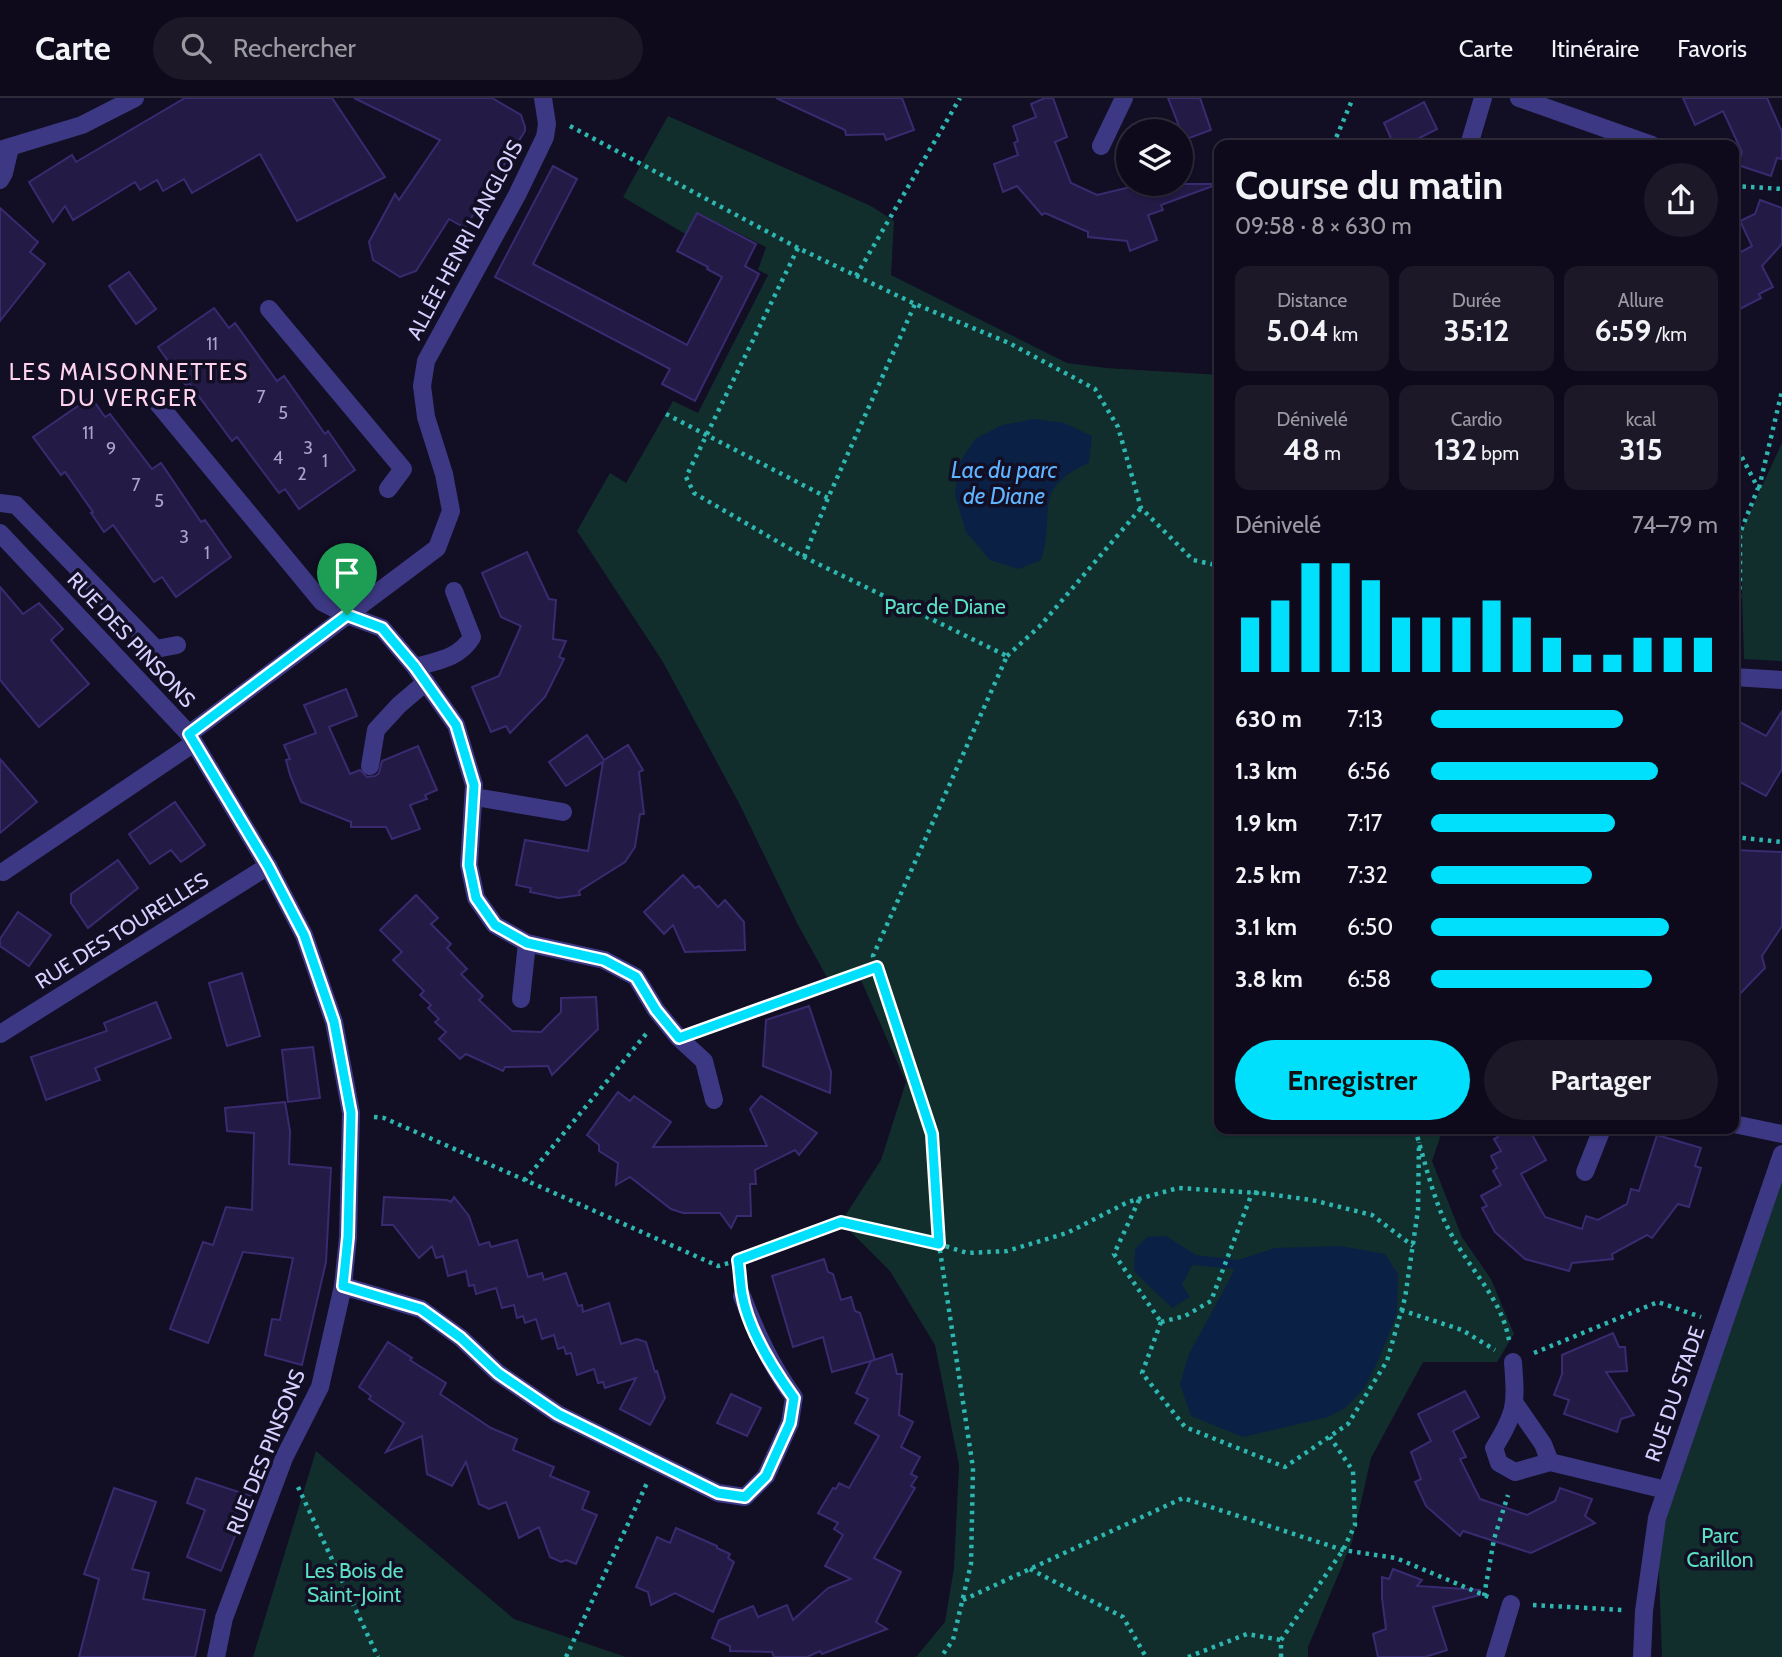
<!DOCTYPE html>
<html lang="fr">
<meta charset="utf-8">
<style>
:root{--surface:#0e0a1b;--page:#1c1828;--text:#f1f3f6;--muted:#9b9aa3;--line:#2e2b3a;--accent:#00e0fc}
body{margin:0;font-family:Cabin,sans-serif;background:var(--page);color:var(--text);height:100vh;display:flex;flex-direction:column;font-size:26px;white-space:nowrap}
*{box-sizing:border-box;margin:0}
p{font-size:23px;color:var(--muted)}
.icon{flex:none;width:38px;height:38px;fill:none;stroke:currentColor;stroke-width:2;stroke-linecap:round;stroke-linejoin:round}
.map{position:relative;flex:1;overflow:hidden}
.drawer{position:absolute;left:1214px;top:42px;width:525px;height:994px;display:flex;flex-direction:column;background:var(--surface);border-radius:14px;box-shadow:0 2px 5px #0004,0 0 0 2px var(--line)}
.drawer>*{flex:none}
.controls{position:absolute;left:1116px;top:21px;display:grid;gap:14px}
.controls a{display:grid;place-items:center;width:77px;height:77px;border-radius:50%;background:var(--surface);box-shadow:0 2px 5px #0004,0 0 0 2px var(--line);font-size:35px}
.pin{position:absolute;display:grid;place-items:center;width:60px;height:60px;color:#fff;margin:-72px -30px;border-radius:50% 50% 50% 0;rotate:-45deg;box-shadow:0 0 7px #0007}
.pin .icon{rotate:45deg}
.round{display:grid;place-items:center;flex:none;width:74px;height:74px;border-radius:37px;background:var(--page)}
.head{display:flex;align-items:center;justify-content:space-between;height:119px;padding:0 21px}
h1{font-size:38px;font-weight:700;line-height:52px}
.stats{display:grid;grid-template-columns:repeat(3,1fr);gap:10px;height:119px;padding:7px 21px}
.stats div{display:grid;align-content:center;border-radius:14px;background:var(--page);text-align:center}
.stats b{font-size:30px;font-weight:700}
.stats small{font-size:19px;font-weight:400}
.stats p{font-size:19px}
.chart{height:196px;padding:14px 21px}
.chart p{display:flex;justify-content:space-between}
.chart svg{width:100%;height:126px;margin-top:7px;stroke:var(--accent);stroke-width:6}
.primary-button{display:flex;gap:14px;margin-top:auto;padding:14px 21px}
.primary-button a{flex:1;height:80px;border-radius:42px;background:var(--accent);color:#111;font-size:28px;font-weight:700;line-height:80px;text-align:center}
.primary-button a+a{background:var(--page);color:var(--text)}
ul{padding:0 21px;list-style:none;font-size:23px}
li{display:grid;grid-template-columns:112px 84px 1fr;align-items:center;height:52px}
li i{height:18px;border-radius:9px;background:var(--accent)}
header{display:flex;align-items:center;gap:42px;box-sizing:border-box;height:98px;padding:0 35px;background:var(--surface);border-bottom:2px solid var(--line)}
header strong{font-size:33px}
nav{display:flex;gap:38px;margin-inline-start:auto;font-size:24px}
.search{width:490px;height:63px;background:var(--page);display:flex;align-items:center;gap:18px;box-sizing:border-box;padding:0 24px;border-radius:38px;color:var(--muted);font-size:26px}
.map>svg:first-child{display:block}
.green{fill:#112e2d}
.water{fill:#0b2045}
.building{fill:#231a45;stroke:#3a2b71;stroke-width:2}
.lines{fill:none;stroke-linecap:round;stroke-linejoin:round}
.path{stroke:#2db7b0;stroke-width:4.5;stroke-dasharray:3.5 5;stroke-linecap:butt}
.minor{stroke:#3c3883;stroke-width:18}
.route-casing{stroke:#fff;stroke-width:14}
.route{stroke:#00e0fc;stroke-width:9}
.labels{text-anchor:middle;stroke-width:7;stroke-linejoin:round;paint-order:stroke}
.number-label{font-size:18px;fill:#a9a3d0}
.street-label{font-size:21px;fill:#d6d1ff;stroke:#120e24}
.park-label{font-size:21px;fill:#5be1c1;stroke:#120e24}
.neighbourhood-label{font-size:23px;letter-spacing:2px;fill:#ffd3ee;stroke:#120e24}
.water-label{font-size:23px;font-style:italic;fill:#5fb3ff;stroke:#120e24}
</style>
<header>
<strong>Carte</strong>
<div class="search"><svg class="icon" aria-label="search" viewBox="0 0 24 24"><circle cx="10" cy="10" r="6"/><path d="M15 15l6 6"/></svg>Rechercher</div>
<nav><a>Carte</a><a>Itinéraire</a><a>Favoris</a></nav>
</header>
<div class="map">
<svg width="1782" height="1559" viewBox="0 0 1782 1559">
<rect width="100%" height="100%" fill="#120e24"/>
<g class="green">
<polygon points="668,18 871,108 894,123 891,177 1067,265 1106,270 1220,277 1220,1031 1443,1031 1432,1063 1462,1139 1491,1181 1514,1236 1497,1264 1423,1264 1371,1360 1352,1444 1308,1549 1308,1559 916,1559 945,1524 954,1470 959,1367 935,1247 890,1173 841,1124 881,1062 906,984 860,880 834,892 797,825 740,707 663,564 577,433 610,375 626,385 673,303 698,315 768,177 758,172 766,149 698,115 687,137 623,99"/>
<polygon points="1782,345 1782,563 1744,561 1740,435"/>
<polygon points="1782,1056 1782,1559 1662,1559 1657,1420"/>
<polygon points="316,1353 514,1521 626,1559 253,1559"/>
</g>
<g class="water">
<path d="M1034,321l30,4 28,13 -3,27c-60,26 -32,51 -48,97l-22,9 -29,-9 -24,-28 -11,-37 4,-31 16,-25 27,-14z"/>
<polygon points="1166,1138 1196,1157 1238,1162 1275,1150 1340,1148 1385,1156 1398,1176 1397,1215 1380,1259 1364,1291 1345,1310 1328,1319 1243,1339 1191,1318 1180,1286 1189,1256 1235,1171 1192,1167 1182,1187 1190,1199 1172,1210 1134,1173 1135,1151 1147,1139"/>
</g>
<g class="building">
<polygon points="185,0 332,0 385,79 297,123 260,56 192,95 184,81 163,93 157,82 140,92 135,84 73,122 65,108 53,124 29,84 72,57 76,64"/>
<polygon points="354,0 492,0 521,17 525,29 525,33 465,130 449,121 416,173 400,179 373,162 369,144 395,96 399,102 440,42"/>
<polygon points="776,0 902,0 914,32 886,42 884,36 846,37 845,32"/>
<polygon points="1045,0 1053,0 1067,39 1055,44 1071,85 1097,97 1143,86 1212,86 1213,88 1161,107 1163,112 1148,117 1157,142 1130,153 1127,143 1088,139 1088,134 1045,115 1042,117 1017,88 1003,94 994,66 1018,57 1014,45 1018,43 1013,28 1036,19 1031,6"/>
<polygon points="1168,0 1200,0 1211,32 1181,43 1181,33"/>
<polygon points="1683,0 1767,0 1782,34 1782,61 1777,60 1771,78 1738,67 1742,54 1723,13 1695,27"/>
<polygon points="1424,4 1437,31 1406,47 1394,47 1384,25"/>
<polygon points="553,68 577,81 533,166 687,247 722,179 707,171 708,169 677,153 697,115 756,146 745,168 759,176 695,303 662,286 670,271 495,179"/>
<polygon points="1760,102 1782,110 1782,146 1762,168 1773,189 1759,196 1761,200 1734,214 1734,138 1741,154 1752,148 1740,123 1755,116"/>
<polygon points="0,110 38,144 30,154 45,166 0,223"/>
<polygon points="129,174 156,211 136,226 109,188"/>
<polygon points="214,210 229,230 235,225 277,283 284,278 325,336 328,333 355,372 299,411 285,391 279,395 237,339 232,343 189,285 186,288 158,249"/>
<polygon points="91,299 105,319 110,316 152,371 161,365 201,424 205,422 231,459 176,499 162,479 154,484 113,427 104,434 91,415 93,414 65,374 61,377 33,339"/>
<polygon points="527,454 549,501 556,502 553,541 566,543 559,559 564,561 545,599 510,635 506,628 491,634 472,589 499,578 521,528 501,519 482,475"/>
<polygon points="0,489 23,516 39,505 63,531 51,542 89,586 39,629 0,582"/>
<polygon points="346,591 357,618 329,629 350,676 360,672 367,679 375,678 379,675 382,663 418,648 437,692 425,697 427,701 410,707 420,731 392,741 386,729 351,729 351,724 301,704 290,677 286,662 290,661 284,647 316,635 304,607"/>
<polygon points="1782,613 1782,671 1766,698 1734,681 1734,621 1766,638"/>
<polygon points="587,637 604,662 628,647 643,672 639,674 644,716 640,716 635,749 625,764 579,793 580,797 559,800 530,794 531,790 516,787 525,742 588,753 603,664 566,688 549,664"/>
<polygon points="0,661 37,704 0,735"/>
<polygon points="175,704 205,747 181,764 171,752 150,766 129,736"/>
<polygon points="1734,752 1782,754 1782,828 1762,858 1765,870 1734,902"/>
<polygon points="118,762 138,790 88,830 71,805 71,796"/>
<polygon points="683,777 695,790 699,788 718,809 725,802 744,824 745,852 685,854 673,827 664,836 644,814"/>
<polygon points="416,797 438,820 431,826 451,846 447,850 467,871 461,876 483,898 479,902 512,933 541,934 561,914 561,900 596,899 598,931 552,977 548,968 505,969 503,973 466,956 460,961 439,941 446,934 435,924 439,921 428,910 431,907 420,897 424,893 393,862 402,854 380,832"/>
<polygon points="18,814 51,837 29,868 0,848 0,841"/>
<polygon points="242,875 260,938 227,948 209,885"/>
<polygon points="156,904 171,940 95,970 100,982 46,1002 31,959 107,933 104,925"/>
<polygon points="809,908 831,974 830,995 763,968 766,922"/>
<polygon points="313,949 320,1000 288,1004 282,952"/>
<polygon points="618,994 630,1003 634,998 671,1024 653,1049 767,1048 750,1011 761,998 817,1035 799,1057 795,1052 755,1072 756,1086 750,1086 751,1118 737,1118 731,1130 720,1115 683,1115 671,1111 630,1079 616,1087 618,1065 599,1053 599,1047 587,1037"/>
<polygon points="285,1004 290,1033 289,1066 331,1070 326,1164 302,1267 265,1257 272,1221 280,1222 293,1160 243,1154 208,1245 170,1231 203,1144 213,1147 226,1109 252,1112 254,1035 227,1033 225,1010"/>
<polygon points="1493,1031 1529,1031 1546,1062 1521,1076 1545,1119 1582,1131 1586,1118 1598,1122 1627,1106 1631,1091 1639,1093 1657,1037 1701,1050 1695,1068 1701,1070 1689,1109 1678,1106 1652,1140 1647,1137 1612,1156 1613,1161 1572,1165 1569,1173 1525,1161 1495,1134 1482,1110 1487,1108 1481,1098 1501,1087 1493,1073 1497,1070 1491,1058 1501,1053 1494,1041 1498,1039"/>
<polygon points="384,1099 447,1102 451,1104 454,1099 469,1118 479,1147 489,1144 491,1149 517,1142 528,1179 542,1175 544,1182 566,1175 578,1208 582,1207 583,1214 609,1205 621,1246 637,1241 646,1244 655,1274 657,1273 665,1300 650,1327 620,1311 636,1280 605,1290 603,1284 598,1285 594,1271 577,1277 571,1255 566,1256 564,1249 558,1251 554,1237 542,1241 536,1221 525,1225 523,1218 517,1220 514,1207 502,1210 496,1190 476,1196 474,1187 469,1188 466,1173 448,1178 443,1158 436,1160 432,1148 419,1160 393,1127 382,1127"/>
<polygon points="824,1161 828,1174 833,1176 841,1202 851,1199 855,1213 860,1215 875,1262 832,1274 823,1239 793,1249 772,1178"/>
<polygon points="1613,1235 1619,1249 1625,1249 1627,1273 1606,1274 1634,1317 1621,1321 1617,1334 1564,1316 1569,1302 1554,1297 1562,1276 1562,1257"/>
<polygon points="388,1244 412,1260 410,1262 446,1285 440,1296 491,1330 517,1341 513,1352 554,1369 550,1378 589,1394 582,1411 597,1417 576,1466 566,1462 561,1464 550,1459 539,1429 519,1440 506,1404 489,1411 479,1406 466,1364 452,1388 427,1376 422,1338 386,1354 404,1325 369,1301 371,1298 359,1289"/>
<polygon points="892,1256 897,1276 902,1276 899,1317 913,1324 901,1349 920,1359 911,1376 917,1379 911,1388 915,1390 874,1460 901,1474 876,1524 887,1531 822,1556 820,1553 807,1559 774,1559 772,1554 730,1553 730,1548 712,1540 719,1522 753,1508 758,1519 787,1507 793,1522 828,1490 851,1481 825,1468 843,1437 834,1431 838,1425 818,1415 833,1390 836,1391 839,1385 849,1390 879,1338 855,1325 868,1301 856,1295 871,1263"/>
<polygon points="1465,1293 1479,1319 1453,1333 1466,1359 1460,1361 1480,1401 1527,1417 1555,1403 1560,1390 1592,1401 1585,1418 1595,1425 1531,1455 1463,1433 1460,1438 1426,1408 1415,1384 1421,1381 1411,1354 1431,1343 1418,1316"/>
<polygon points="731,1296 761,1310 747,1338 717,1325"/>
<polygon points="196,1380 251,1398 221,1473 187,1459 205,1412 187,1405"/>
<polygon points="114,1390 156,1404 132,1471 149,1475 143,1501 205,1512 195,1559 79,1559 99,1481 84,1476"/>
<polygon points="676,1430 717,1448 717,1450 730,1456 728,1460 734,1464 713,1514 675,1495 651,1507 648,1494 636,1489 657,1439 670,1445"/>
<polygon points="1393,1471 1422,1482 1417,1488 1480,1492 1480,1497 1433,1509 1447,1552 1425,1559 1378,1559 1373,1536 1386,1531 1382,1500 1382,1479 1389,1481"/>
</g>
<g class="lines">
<g class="path">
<polyline points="570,28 798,150 915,206 1009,245 1095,291 1118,329 1141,410 1193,462 1216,467 1220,465"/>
<polyline points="1333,47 1353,0"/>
<polyline points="1734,88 1782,91"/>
<polyline points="798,150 686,379 694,395 804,459 1007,558 873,858 932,1036 939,1146 973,1370 971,1466 953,1542 941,1559"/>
<polyline points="856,178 960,0"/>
<polyline points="666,316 828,400"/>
<polyline points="1734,344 1758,390 1740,435"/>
<polyline points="1759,390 1782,293"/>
<polyline points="1734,433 1740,435 1740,482 1735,558"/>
<polyline points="804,459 828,400 915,206"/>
<polyline points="1007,558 1041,527 1141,410"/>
<polyline points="1734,739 1782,744"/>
<polyline points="703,931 877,869"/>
<polyline points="646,936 525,1082 718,1168 739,1162"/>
<polyline points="374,1019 384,1020 525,1082"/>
<path d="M1415,1031c11,36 20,79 40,112 19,33 47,60 54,99"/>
<polyline points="1139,1102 1114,1156 1161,1224"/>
<polyline points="740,1175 739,1162 841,1124 939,1146 967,1155 1007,1153 1067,1135 1128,1104 1178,1090 1257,1095 1252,1094 1312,1102 1372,1117 1413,1148"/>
<polyline points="1401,1212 1462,1232 1495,1252"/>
<polyline points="1161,1224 1142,1275 1185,1329 1285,1369 1348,1326 1387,1263 1405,1200 1418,1112 1419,1044"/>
<polyline points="1161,1224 1185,1218 1211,1203 1252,1095"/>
<polyline points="1534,1255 1658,1204 1701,1219"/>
<polyline points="298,1389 378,1559"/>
<polyline points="1030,1471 1123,1519 1146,1559"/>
<polyline points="1484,1498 1494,1441 1508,1397"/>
<polyline points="963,1502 1183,1400 1343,1452 1396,1460 1491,1500"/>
<polyline points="1533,1507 1623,1512"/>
<polyline points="566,1559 647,1385"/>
<polyline points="1188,1559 1247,1536 1281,1542"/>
<polyline points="1281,1559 1281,1542 1343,1452 1355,1427 1353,1373 1330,1339"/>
</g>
<g class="minor">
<polyline points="1519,0 1652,47"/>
<polyline points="1469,47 1483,0"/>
<polyline points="1101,48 1124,0"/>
<polyline points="0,52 82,27 135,0"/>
<polyline points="0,82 4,75 10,50"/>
<polyline points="269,211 403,371 388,391"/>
<polyline points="155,302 322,504 347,517 382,530 415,569 456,627 474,687 469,767 476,800 495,827 527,845 604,862 636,879 656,912 679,940 704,963 714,1002"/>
<polyline points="0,405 16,407 156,551 177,547"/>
<polyline points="0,435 189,636 268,768 304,837 334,924 351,1015 348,1139 343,1188 320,1289 284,1360 224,1520 216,1559"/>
<path d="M415,569c22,-6 45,-9 57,-30l-18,-46"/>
<polyline points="1734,579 1782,582"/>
<polyline points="189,636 437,450 451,413 444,376 426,319 422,288 426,263 517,97 545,39 547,26 543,0"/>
<polyline points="370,668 376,632 399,607 426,584"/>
<polyline points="475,699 563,714"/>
<polyline points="3,774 194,645"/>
<polyline points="521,901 527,845"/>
<polyline points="0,936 268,768"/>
<polyline points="1734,1026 1782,1036"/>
<polyline points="1585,1074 1602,1031"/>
<path d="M343,1188l78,23 40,29 37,35 60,41 160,79 27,4 21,-21 24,-53 4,-26c-23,-31 -38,-65 -52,-101"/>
<path d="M1513,1264c3,42 4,49 -19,86l5,15 16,9 35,-10 116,28"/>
<polyline points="1516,1307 1543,1346 1550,1364"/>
<polyline points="1495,1559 1511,1506"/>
<polyline points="1642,1559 1644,1513 1657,1420 1782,1056"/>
</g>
</g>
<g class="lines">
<defs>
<path id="route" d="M347,517l35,13 33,39 41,58 18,60 -5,80 7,33 19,27 32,18 77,17 32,17 20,33 23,28 198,-71 55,167 7,110 -98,-22 -103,38c2,11 2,23 4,34 6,35 31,75 52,104l-4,25 -24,53 -21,21 -27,-4 -160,-79 -60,-41 -37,-35 -40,-29 -78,-23 5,-49 3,-124 -17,-91 -30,-87 -36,-69 -79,-132z"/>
</defs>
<use href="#route" class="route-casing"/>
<use href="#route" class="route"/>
</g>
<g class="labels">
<g class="number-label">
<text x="212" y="252">11</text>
<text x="261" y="305">7</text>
<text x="283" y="321">5</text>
<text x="88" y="341">11</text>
<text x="308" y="356">3</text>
<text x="111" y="357">9</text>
<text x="278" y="366">4</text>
<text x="325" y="369">1</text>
<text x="302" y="382">2</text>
<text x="136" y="393">7</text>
<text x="159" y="409">5</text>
<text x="184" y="445">3</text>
<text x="207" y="461">1</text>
</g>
<g class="street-label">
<text transform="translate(465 142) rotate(-62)" y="7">ALLÉE HENRI LANGLOIS</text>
<text transform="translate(131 542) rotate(47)" y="7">RUE DES PINSONS</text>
<text transform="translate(122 833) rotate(-32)" y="7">RUE DES TOURELLES</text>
<text transform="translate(1675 1296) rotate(-71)" y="7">RUE DU STADE</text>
<text transform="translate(266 1354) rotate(-68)" y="7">RUE DES PINSONS</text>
</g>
<g class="park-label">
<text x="945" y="516">Parc de Diane</text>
<text x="1720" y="1445">Parc<tspan x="1720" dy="24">Carillon</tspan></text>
<text x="354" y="1480">Les Bois de<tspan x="354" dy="24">Saint-Joint</tspan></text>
</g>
<g class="neighbourhood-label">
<text x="129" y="282">LES MAISONNETTES<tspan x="129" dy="26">DU VERGER</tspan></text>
</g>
<g class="water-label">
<text x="1004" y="380">Lac du parc<tspan x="1004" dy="26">de Diane</tspan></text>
</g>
</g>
</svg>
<div class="controls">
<a><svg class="icon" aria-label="layers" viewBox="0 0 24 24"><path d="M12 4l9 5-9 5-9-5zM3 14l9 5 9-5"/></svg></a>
</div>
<div class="pin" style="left:347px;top:517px;background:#1e9e55"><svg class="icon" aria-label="arrive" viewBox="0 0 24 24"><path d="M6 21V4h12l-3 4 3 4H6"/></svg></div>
<section class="drawer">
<div class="head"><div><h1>Course du matin</h1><p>09:58 · 8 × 630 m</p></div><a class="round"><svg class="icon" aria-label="share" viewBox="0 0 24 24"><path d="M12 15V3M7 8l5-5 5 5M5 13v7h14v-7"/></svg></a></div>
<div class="stats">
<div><p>Distance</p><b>5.04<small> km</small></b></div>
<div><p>Durée</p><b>35:12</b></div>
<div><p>Allure</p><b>6:59<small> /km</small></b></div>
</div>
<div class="stats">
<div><p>Dénivelé</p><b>48<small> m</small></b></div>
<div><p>Cardio</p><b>132<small> bpm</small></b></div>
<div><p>kcal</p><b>315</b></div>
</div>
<div class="chart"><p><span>Dénivelé</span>74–79 m</p>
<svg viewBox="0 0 160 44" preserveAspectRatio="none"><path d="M5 44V25M15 44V19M25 44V6M35 44V6M45 44V12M55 44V25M65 44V25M75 44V25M85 44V19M95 44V25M105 44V32M115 44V38M125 44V38M135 44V32M145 44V32M155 44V32"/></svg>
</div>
<ul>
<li><b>630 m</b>7:13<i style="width:67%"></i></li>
<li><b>1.3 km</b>6:56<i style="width:79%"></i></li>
<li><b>1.9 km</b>7:17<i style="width:64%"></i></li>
<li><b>2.5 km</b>7:32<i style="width:56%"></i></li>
<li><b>3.1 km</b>6:50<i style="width:83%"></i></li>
<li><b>3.8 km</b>6:58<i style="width:77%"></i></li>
</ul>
<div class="primary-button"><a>Enregistrer</a><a>Partager</a></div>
</section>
</div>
